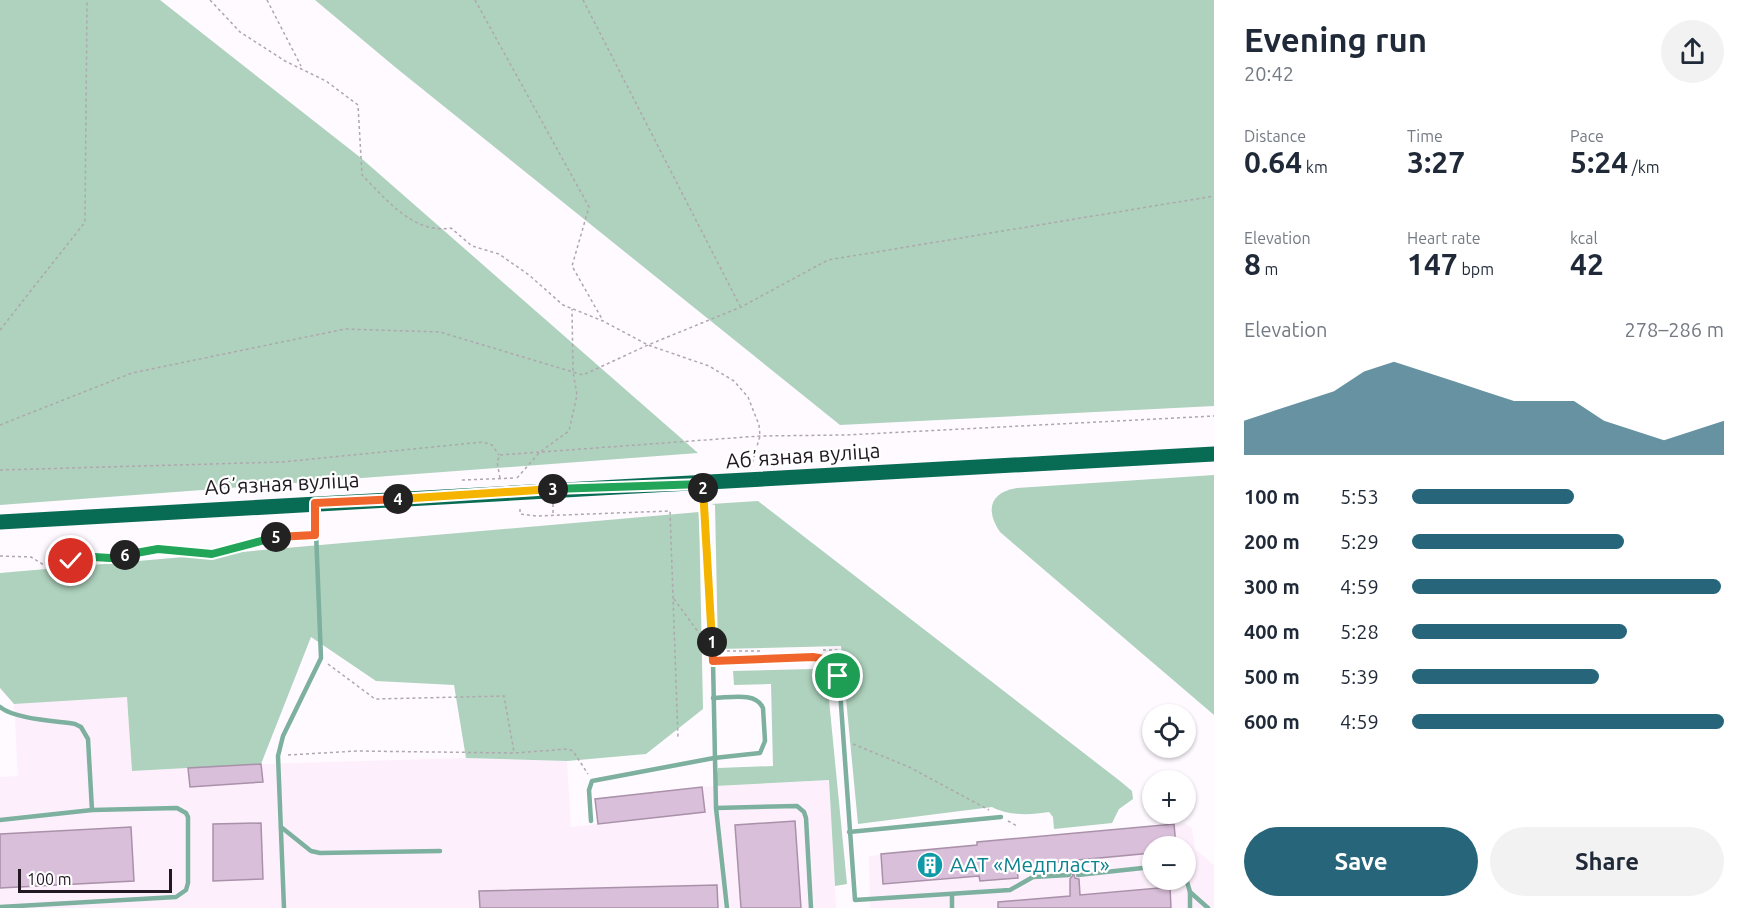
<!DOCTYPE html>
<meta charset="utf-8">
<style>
:root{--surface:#fff;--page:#f2f2f3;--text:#1f2937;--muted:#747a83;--accent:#27657b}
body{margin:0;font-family:Ubuntu,sans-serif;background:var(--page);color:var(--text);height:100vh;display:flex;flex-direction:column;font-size:22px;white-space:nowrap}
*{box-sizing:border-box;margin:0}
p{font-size:20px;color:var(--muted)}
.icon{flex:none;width:33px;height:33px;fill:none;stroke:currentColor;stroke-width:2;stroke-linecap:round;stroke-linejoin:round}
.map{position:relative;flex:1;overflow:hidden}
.side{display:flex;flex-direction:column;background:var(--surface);width:540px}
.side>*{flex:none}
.fabs{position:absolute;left:1142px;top:704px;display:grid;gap:12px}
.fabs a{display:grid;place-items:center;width:54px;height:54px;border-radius:50%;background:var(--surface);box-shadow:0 2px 4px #0004;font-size:30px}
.scale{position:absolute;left:18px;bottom:15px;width:154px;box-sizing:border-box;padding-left:6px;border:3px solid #211821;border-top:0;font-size:16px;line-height:21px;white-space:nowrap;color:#211821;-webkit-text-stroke:4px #fff;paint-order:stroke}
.pin{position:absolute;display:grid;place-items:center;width:51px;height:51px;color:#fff;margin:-26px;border:3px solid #fff;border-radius:50%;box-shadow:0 2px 6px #0007}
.km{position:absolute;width:30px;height:30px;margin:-15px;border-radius:50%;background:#222;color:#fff;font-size:16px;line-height:30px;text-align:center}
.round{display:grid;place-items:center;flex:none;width:63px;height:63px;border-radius:32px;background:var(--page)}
.summary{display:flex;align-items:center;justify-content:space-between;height:102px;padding:0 30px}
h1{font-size:33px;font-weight:700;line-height:45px}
.metrics{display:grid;grid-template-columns:repeat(3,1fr);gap:9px;height:102px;padding:6px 30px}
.metrics div{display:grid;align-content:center}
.metrics b{font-size:30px;font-weight:700}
.metrics small{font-size:16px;font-weight:400}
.metrics p{font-size:16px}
.chart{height:168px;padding:12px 30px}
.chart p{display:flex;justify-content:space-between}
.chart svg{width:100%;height:108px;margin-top:6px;fill:var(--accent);opacity:.7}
.cta{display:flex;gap:12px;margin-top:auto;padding:12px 30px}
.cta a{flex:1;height:69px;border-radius:36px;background:var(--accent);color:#fff;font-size:24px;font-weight:700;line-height:69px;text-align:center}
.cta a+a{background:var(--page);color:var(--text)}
ul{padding:0 30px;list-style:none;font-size:20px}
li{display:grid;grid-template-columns:96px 72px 1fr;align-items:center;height:45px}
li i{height:15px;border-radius:8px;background:var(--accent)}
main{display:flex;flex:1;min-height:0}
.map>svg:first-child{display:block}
.built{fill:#fdf0fc;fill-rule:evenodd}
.green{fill:#aed2bd}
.building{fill:#d9bfd9;stroke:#a991a9;stroke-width:1.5}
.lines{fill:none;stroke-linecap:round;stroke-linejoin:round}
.path{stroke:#aea7ae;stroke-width:1.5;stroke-dasharray:3 3;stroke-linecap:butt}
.lane{stroke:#7db09e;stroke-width:4.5}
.primary{stroke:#086b54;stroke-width:15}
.split-1-casing{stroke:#fff;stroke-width:12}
.split-2-casing{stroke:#fff;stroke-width:12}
.split-3-casing{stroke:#fff;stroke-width:12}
.split-4-casing{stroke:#fff;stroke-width:12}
.split-5-casing{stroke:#fff;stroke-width:12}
.split-6-casing{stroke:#fff;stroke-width:12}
.split-7-casing{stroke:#fff;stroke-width:12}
.split-1{stroke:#f0652b;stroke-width:8}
.split-2{stroke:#f5b400;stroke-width:8}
.split-3{stroke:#22a559;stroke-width:8}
.split-4{stroke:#f5b400;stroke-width:8}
.split-5{stroke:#f0652b;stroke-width:8}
.split-6{stroke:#22a559;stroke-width:8}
.split-7{stroke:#22a559;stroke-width:8}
.labels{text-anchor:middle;stroke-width:4.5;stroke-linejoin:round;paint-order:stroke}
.street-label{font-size:21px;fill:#211821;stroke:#fff}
.culture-label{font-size:21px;fill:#0d838f;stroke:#fff;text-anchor:start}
</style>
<main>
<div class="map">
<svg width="1214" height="908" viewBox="0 0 1214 908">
<rect width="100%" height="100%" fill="#fffaff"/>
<g class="built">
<polygon points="127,696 132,771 261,764 466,758 567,761 571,827 598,824 595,799 702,787 829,780 836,908 0,908 0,777 18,776 14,704"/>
<path d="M1185,823l7,6 3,20 19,16v43h-344l-1,-52 108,-11v-3zM1152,846h33v33h-33z"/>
</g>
<g class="green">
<polygon points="0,0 160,0 361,158 698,453 0,505"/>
<polygon points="315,0 1214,0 1214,406 840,425 395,67"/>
<path d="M1214,475v240l-214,-183c-15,-22 -10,-40 17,-44z"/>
<path d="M758,501l362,280 12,10 1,8 -14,10 -7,14 -58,6 -1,-12 -4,-5c-18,3 -41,4 -57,-5l-134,17 -17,-178 -123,3 -3,-144 -4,-1z"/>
<polygon points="699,512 703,709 646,754 567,761 466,758 454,685 376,681 311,637 261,764 132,771 127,697 14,704 0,688 0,573"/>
<polygon points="813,669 824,676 829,700 847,884 835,886 829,780 715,786 718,768 773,766 771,684 734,685 733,671"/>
</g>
<g class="building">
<polygon points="261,764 263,782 190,787 188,768"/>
<polygon points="702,787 705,812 598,824 595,799"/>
<polygon points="795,821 801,908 741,908 735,825"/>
<polygon points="261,823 263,879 213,881 213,824"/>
<polygon points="1174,824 1176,846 1152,846 1152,853 1078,860 1078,870 1074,875 1075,878 1079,879 1080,895 1170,887 1171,908 998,908 998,902 1070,896 1070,879 1073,875 1069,871 1069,861 1017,866 1018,878 980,881 979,876 883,884 881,854 977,845 977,842"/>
<polygon points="131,827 134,881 0,888 0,834"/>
<polygon points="717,885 718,908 480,908 479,891"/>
</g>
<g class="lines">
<g class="path">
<path d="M210,0l30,32 45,29 41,20 32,24 4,70c23,23 52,60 89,53l21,18 27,8 30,21 34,30 40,16 45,24 61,21 25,15 14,16 11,28 1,11 -9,31"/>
<polyline points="267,0 301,66"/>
<polyline points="475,0 589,207 572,266 602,319"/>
<polyline points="583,0 740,306"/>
<polyline points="0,330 85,222 87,0"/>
<polyline points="0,425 132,373 345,329 440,332 583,375 648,345 741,307 828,260 1214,196"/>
<polyline points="0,470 282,462 483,442 492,445 499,455"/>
<polyline points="500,478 497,462 500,455 760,436 846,435 1214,416"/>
<polyline points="517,478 540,452 569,431 577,395 573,372 572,309"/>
<polyline points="462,480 516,478"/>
<polyline points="553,504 553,514"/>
<polyline points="520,509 520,514 536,516 670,511 678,739"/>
<polyline points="0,556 31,557 44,565 71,561 78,556 109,558 158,549 212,554 234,549 272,537 308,535"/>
<polyline points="674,599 704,640"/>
<polyline points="823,650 837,650 837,658"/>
<polyline points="721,651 761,651"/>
<polyline points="328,664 375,699 504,696 514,752"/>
<polyline points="853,744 909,767 989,810"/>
<polyline points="288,755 357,751 514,753 568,749 573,751 588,774"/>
<polyline points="1008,821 1017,826"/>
</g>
<g class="lane">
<path d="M703,486l10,175 101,-4c14,2 21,5 25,20l16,223 155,-10 23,-13 36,-2"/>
<polyline points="713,661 716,808 727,908"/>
<path d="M0,707c14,12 56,14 75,17l6,3 7,12 4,71 85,-2 9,5 2,4v66l-2,7 -10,7 -176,10"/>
<polyline points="716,808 797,806 804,812 806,818 811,908"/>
<polyline points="0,820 92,810"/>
<path d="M591,821l-2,-31 3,-9 122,-23 46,-5 5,-12 -2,-33c-7,-17 -34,-10 -50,-10"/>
<polyline points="281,827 311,851 320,853 440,851"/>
<polyline points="849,832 1001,817"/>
<polyline points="1078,875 1152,867"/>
<polyline points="1185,875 1190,892 1190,908"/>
<polyline points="1190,892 1208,908"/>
<polyline points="952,895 952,908"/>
<polyline points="284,908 278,756 283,736 321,658 315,507"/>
</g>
<path class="primary" d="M0,522c405,-24 809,-45 1214,-68"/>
</g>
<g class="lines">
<defs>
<path id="split-1" d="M712,642l1,19 100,-4c15,2 22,5 25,19"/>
<polyline id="split-2" points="703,488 712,642"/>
<polyline id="split-3" points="553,489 703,484 703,488"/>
<polyline id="split-4" points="398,499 553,489"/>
<polyline id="split-5" points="276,537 315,535 315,503 398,499"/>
<polyline id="split-6" points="125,555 158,549 212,554 276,537"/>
<polyline id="split-7" points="71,561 78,556 110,558 125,555"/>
</defs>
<use href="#split-1" class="split-1-casing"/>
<use href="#split-2" class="split-2-casing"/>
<use href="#split-3" class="split-3-casing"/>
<use href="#split-4" class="split-4-casing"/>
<use href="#split-5" class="split-5-casing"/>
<use href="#split-6" class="split-6-casing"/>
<use href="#split-7" class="split-7-casing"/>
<use href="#split-1" class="split-1"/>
<use href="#split-2" class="split-2"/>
<use href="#split-3" class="split-3"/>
<use href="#split-4" class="split-4"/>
<use href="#split-5" class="split-5"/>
<use href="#split-6" class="split-6"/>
<use href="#split-7" class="split-7"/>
</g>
<defs>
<symbol id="building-disc" viewBox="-11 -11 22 22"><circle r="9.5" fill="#0f9aa8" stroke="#fff"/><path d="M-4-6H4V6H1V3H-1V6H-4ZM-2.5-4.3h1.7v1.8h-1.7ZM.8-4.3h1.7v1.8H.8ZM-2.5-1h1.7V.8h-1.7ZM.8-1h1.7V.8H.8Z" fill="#fff"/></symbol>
</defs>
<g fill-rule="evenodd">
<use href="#building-disc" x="915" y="850" width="30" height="30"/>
</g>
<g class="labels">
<g class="street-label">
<text transform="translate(803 456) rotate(-4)" y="7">Абʼязная вуліца</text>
<text transform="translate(282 484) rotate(-3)" y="7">Абʼязная вуліца</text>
</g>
<g class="culture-label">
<text x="950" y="872">ААТ «Медпласт»</text>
</g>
</g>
</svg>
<div class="fabs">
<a><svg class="icon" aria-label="locate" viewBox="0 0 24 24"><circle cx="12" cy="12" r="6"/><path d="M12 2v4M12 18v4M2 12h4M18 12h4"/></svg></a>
<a>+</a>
<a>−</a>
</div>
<div class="scale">100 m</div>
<div class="pin" style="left:838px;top:676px;background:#1e9e55"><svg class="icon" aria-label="arrive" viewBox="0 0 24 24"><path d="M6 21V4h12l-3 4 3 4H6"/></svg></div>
<div class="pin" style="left:71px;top:561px;background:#d93025"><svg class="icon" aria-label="check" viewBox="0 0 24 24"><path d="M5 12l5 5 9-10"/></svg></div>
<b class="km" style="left:712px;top:642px">1</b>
<b class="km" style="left:703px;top:488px">2</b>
<b class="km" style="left:553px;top:489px">3</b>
<b class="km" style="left:398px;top:499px">4</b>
<b class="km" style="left:276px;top:537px">5</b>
<b class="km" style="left:125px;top:555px">6</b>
</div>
<section class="side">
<div class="summary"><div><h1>Evening run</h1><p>20:42</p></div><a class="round"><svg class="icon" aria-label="share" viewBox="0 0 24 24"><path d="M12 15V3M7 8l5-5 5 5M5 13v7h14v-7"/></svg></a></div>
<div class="metrics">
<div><p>Distance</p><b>0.64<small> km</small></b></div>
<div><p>Time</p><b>3:27</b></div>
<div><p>Pace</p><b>5:24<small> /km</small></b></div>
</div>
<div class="metrics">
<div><p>Elevation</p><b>8<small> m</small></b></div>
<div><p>Heart rate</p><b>147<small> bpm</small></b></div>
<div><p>kcal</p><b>42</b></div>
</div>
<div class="chart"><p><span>Elevation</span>278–286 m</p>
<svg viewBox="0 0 160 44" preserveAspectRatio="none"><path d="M0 44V30L10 26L20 22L30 18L40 10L50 6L60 10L70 14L80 18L90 22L100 22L110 22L120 30L130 34L140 38L150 34L160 30V44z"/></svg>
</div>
<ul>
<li><b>100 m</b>5:53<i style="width:52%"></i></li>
<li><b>200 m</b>5:29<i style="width:68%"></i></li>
<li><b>300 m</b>4:59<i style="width:99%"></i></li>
<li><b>400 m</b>5:28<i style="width:69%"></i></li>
<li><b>500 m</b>5:39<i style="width:60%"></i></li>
<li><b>600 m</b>4:59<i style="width:100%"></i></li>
</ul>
<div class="cta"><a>Save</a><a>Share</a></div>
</section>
</main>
